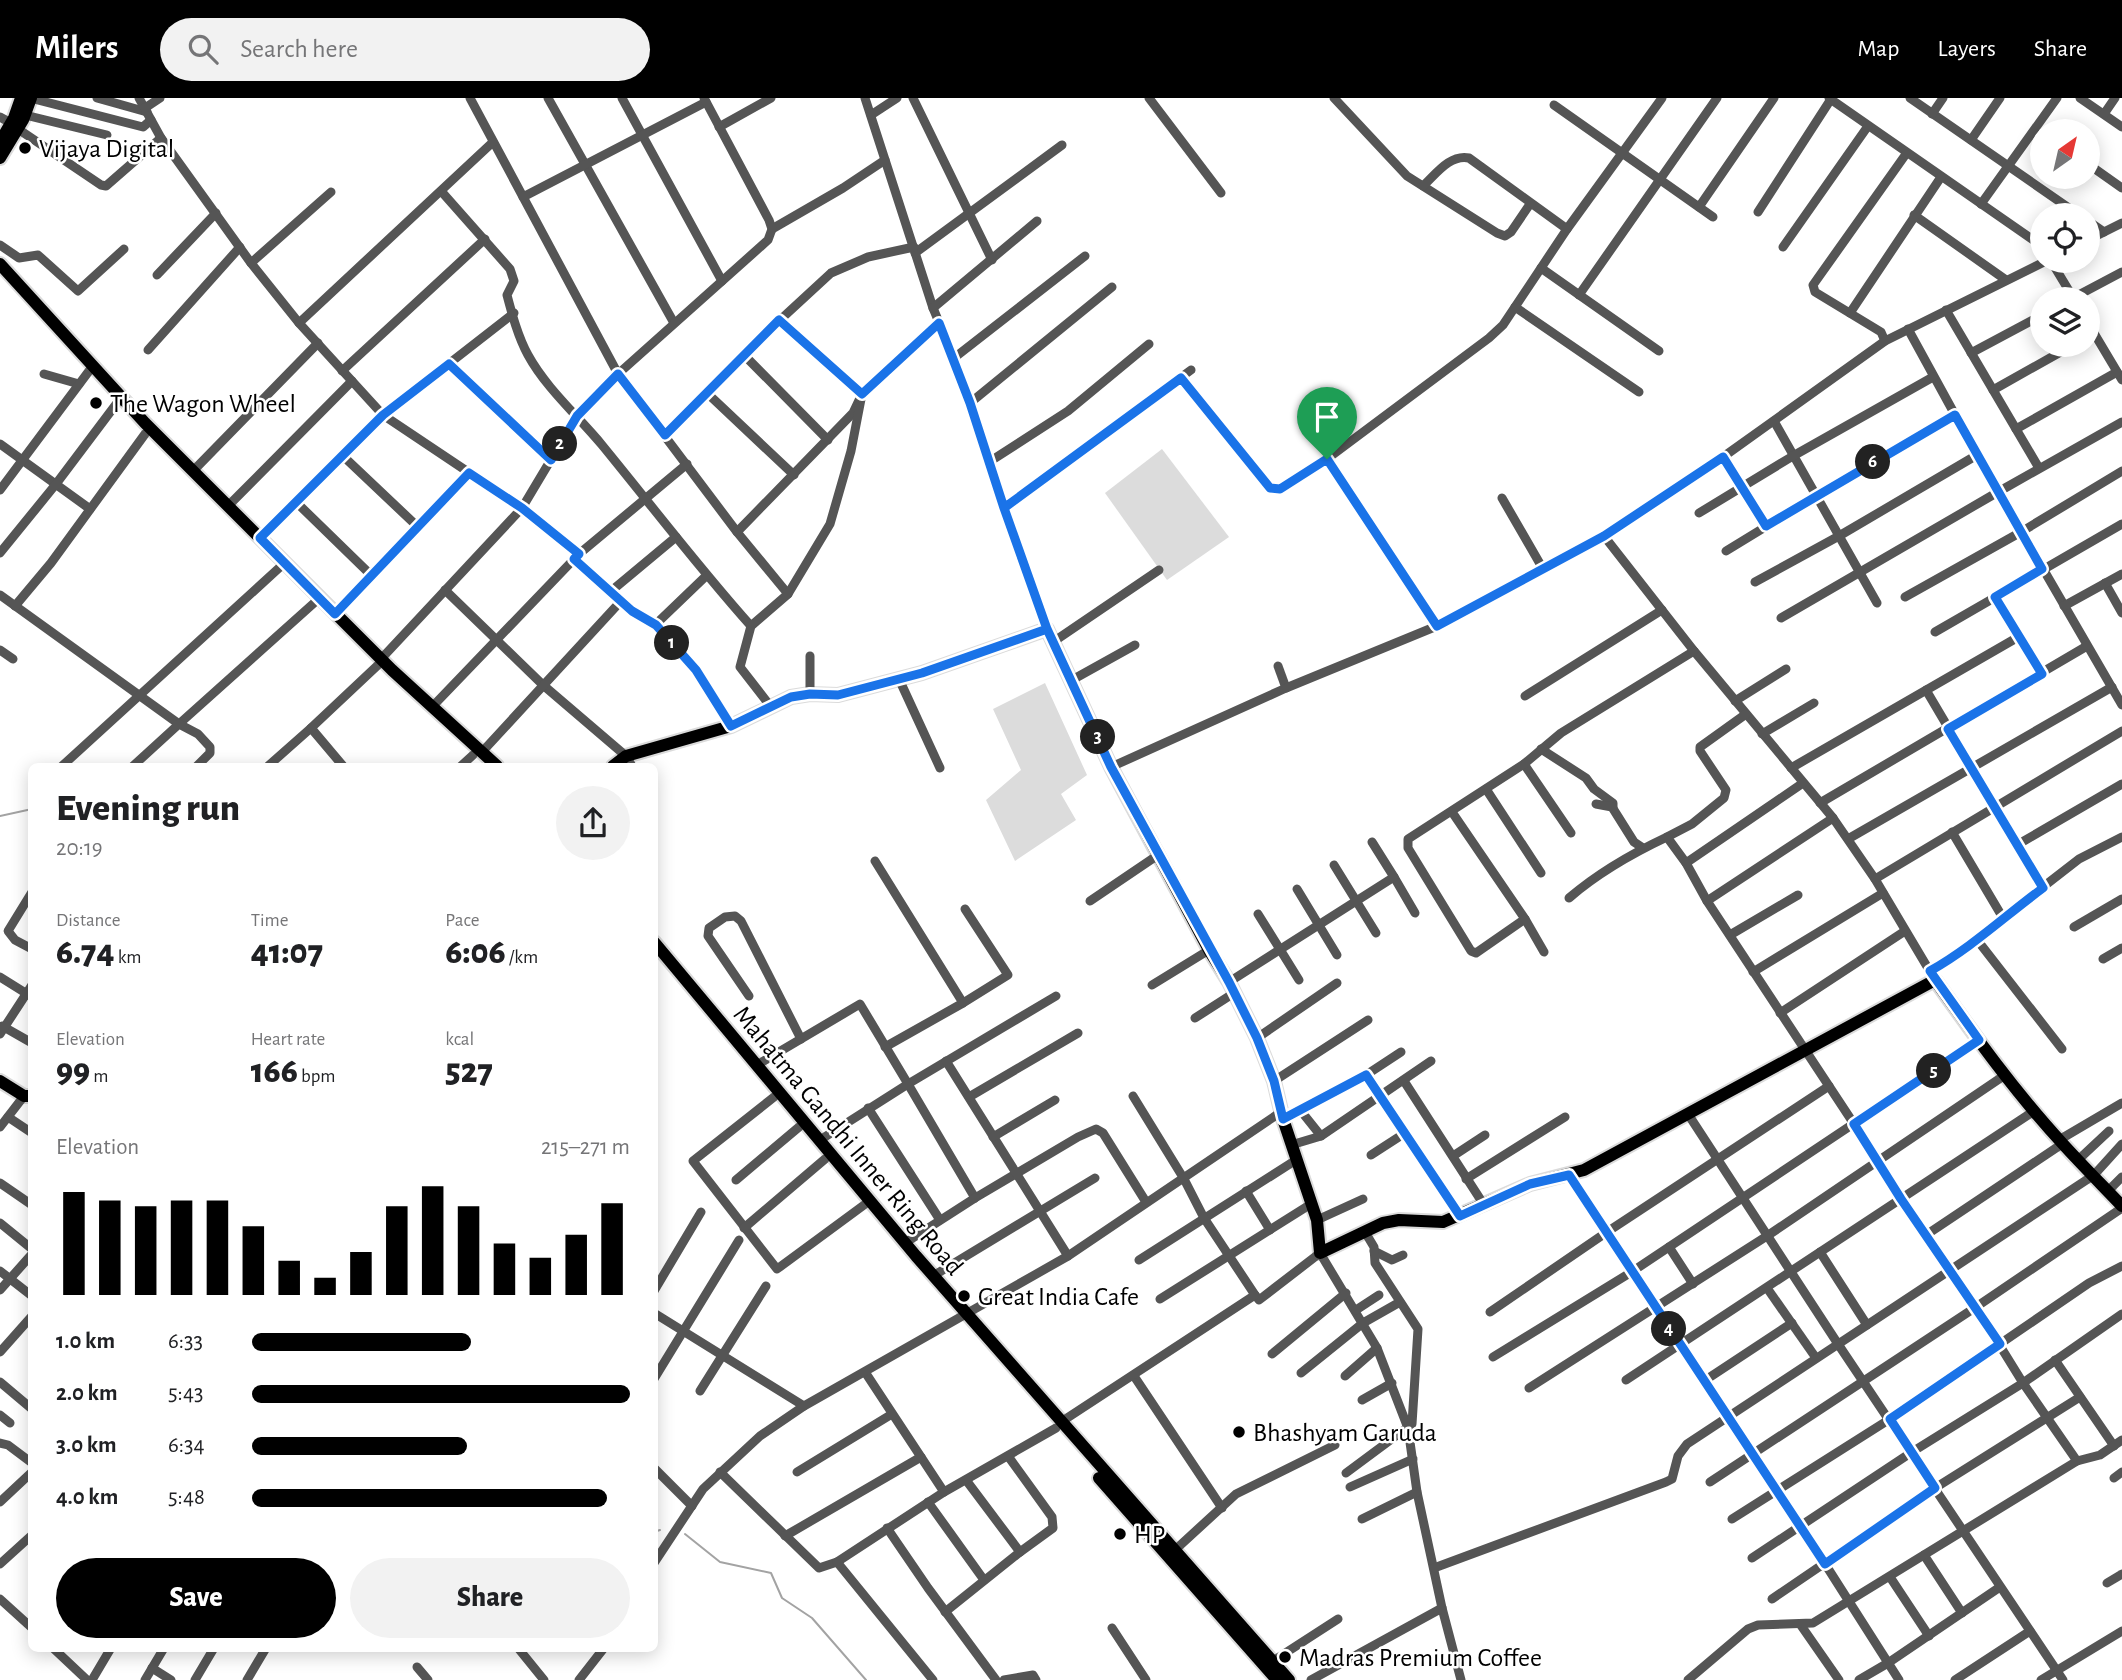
<!DOCTYPE html>
<meta charset="utf-8">
<style>
:root{--surface:#fff;--page:#f2f2f2;--text:#202124;--muted:#757577;--accent:#000}
body{margin:0;font-family:"Alegreya Sans",sans-serif;background:var(--page);color:var(--text);height:100vh;display:flex;flex-direction:column;font-size:26px;white-space:nowrap}
*{box-sizing:border-box;margin:0}
p{font-size:23px;color:var(--muted)}
.icon{flex:none;width:38px;height:38px;fill:none;stroke:currentColor;stroke-width:2;stroke-linecap:round;stroke-linejoin:round}
.map{position:relative;flex:1;overflow:hidden}
.panel{position:absolute;left:28px;top:665px;width:630px;height:889px;display:flex;flex-direction:column;background:var(--surface);border-radius:10px;box-shadow:0 4px 18px #0003}
.panel>*{flex:none}
.needle{width:46px;rotate:34deg}
.fabs{position:absolute;left:2030px;top:21px;display:grid;gap:14px}
.fabs a{display:grid;place-items:center;width:70px;height:70px;border-radius:50%;background:var(--surface);box-shadow:0 4px 18px #0003;font-size:35px}
.pin{position:absolute;display:grid;place-items:center;width:60px;height:60px;color:#fff;margin:-72px -30px;border-radius:50% 50% 50% 0;rotate:-45deg;box-shadow:0 0 7px #0007}
.pin .icon{rotate:45deg}
.km{position:absolute;width:35px;height:35px;margin:-18px;border-radius:50%;background:#222;color:#fff;font-size:19px;line-height:35px;text-align:center}
.round{display:grid;place-items:center;flex:none;width:74px;height:74px;border-radius:37px;background:var(--page)}
.summary{display:flex;align-items:center;justify-content:space-between;height:119px;padding:0 28px}
h1{font-size:38px;font-weight:800;line-height:52px}
.stats{display:grid;grid-template-columns:repeat(3,1fr);gap:10px;height:119px;padding:7px 28px}
.stats div{display:grid;align-content:center}
.stats b{font-size:35px;font-weight:800}
.stats small{font-size:19px;font-weight:400}
.stats p{font-size:19px}
.chart{height:196px;padding:14px 28px}
.chart p{display:flex;justify-content:space-between}
.chart svg{width:100%;height:126px;margin-top:7px;stroke:var(--accent);stroke-width:6}
.cta{display:flex;gap:14px;margin-top:auto;padding:14px 28px}
.cta a{flex:1;height:80px;border-radius:42px;background:var(--accent);color:#fff;font-size:28px;font-weight:800;line-height:80px;text-align:center}
.cta a+a{background:var(--page);color:var(--text)}
ul{padding:0 28px;list-style:none;font-size:23px}
li{display:grid;grid-template-columns:112px 84px 1fr;align-items:center;height:52px}
li i{height:18px;border-radius:9px;background:var(--accent)}
header{display:flex;align-items:center;gap:42px;box-sizing:border-box;height:98px;padding:0 35px;background:var(--accent);color:#fff}
header strong{font-size:33px}
nav{display:flex;gap:38px;margin-inline-start:auto;font-size:24px}
.search{width:490px;height:63px;background:var(--page);display:flex;align-items:center;gap:18px;box-sizing:border-box;padding:0 24px;border-radius:38px;color:var(--muted);font-size:26px}
.map>svg:first-child{display:block}
.green{fill:#dcdcdc}
.lines{fill:none;stroke-linecap:round;stroke-linejoin:round}
.stream{stroke:#a3a3a3;stroke-width:2}
.major-casing{stroke:#dbdbdb;stroke-width:16}
.minor{stroke:#555;stroke-width:9}
.major{stroke:#000;stroke-width:12}
.route-casing{stroke:#fff;stroke-width:14}
.route{stroke:#1a73e8;stroke-width:9}
.poi-dot{fill:#000;stroke:#fff;stroke-width:2.5}
.labels{text-anchor:middle;stroke-width:5;stroke-linejoin:round;paint-order:stroke}
.poi-label{font-size:26px;fill:#000;stroke:#fff;text-anchor:start}
.street-label{font-size:26px;fill:#000;stroke:#fff}
</style>
<header>
<strong>Milers</strong>
<div class="search"><svg class="icon" aria-label="search" viewBox="0 0 24 24"><circle cx="10" cy="10" r="6"/><path d="M15 15l6 6"/></svg>Search here</div>
<nav><a>Map</a><a>Layers</a><a>Share</a></nav>
</header>
<div class="map">
<svg width="2122" height="1582" viewBox="0 0 2122 1582">
<rect width="100%" height="100%" fill="#fff"/>
<g class="green">
<polygon points="1162,351 1229,439 1167,482 1105,395"/>
<polygon points="1045,585 1087,677 1061,696 1076,722 1015,763 986,702 1021,672 993,611"/>
</g>
<g class="lines">
<g class="stream">
<polyline points="0,718 32,711"/>
<polyline points="654,1434 660,1432"/>
<polyline points="685,1436 720,1464 771,1475 782,1500 812,1520 866,1582"/>
</g>
<defs>
<g id="major">
<polyline points="0,44 14,20 21,0"/>
<polyline points="0,60 23,22 31,0"/>
<polyline points="0,166 145,325 392,572 497,668"/>
<path d="M613,668l13,-10 105,-30 60,-29 19,-3 28,1 84,-22 125,-44 64,138 98,183 20,32 28,56 17,43 9,38 34,101 3,33 63,-30 16,-3 44,2 87,-38 54,-14 351,-190c40,56 80,112 127,163 19,21 40,42 60,63"/>
<polyline points="654,844 916,1158 1289,1582"/>
<polyline points="0,983 24,998 32,998"/>
<polyline points="1099,1380 1277,1582"/>
</g>
</defs>
<use href="#major" class="major-casing"/>
<g class="minor">
<polyline points="30,0 143,29 151,22"/>
<polyline points="97,0 147,14"/>
<polyline points="139,0 161,40 251,165 299,225 383,317 522,410 579,456 432,609"/>
<polyline points="470,0 618,276 737,434 788,496"/>
<polyline points="548,0 674,225"/>
<polyline points="622,0 722,183"/>
<polyline points="865,0 933,210 954,260 1047,531"/>
<polyline points="913,0 992,162"/>
<polyline points="1149,0 1221,95"/>
<polyline points="1334,0 1407,78 1497,135 1505,138 1511,134 1530,106"/>
<polyline points="1829,0 2039,146 2042,151"/>
<polyline points="1910,0 2079,117"/>
<polyline points="2080,0 2122,29"/>
<polyline points="1554,7 1713,119"/>
<polyline points="145,10 160,0"/>
<polyline points="1932,16 1943,0"/>
<polyline points="2104,16 2115,0"/>
<polyline points="25,17 107,37"/>
<polyline points="871,17 897,0"/>
<polyline points="0,19 11,25"/>
<polyline points="719,29 771,0"/>
<polyline points="18,31 101,87 106,88 161,40"/>
<polyline points="1971,42 2000,0"/>
<polyline points="2088,66 2122,90"/>
<path d="M441,93l69,78 4,12 -7,14c5,19 11,42 21,60 18,33 50,61 74,90 50,61 97,123 149,181"/>
<polyline points="523,99 706,4"/>
<polyline points="1981,106 2057,0"/>
<polyline points="1699,109 1774,0"/>
<polyline points="1758,114 1831,1"/>
<polyline points="1914,117 2006,182"/>
<polyline points="2088,123 2104,134"/>
<polyline points="772,131 843,90 885,62"/>
<polyline points="1567,131 1662,0"/>
<polyline points="2088,142 2122,125"/>
<polyline points="0,147 19,160 38,157 78,193 124,151"/>
<polyline points="1783,149 1868,28"/>
<polyline points="915,155 1062,47"/>
<polyline points="2051,163 2074,201"/>
<polyline points="251,165 331,94"/>
<polyline points="1541,170 1659,253"/>
<polyline points="157,177 216,115"/>
<polyline points="1579,197 1717,0"/>
<polyline points="2071,201 2122,174"/>
<polyline points="1515,209 1639,294"/>
<polyline points="933,210 1037,123"/>
<polyline points="1946,212 2039,370"/>
<polyline points="1850,215 1941,79"/>
<polyline points="299,225 493,44"/>
<polyline points="2088,225 2122,282"/>
<polyline points="1908,231 1977,357 2122,607"/>
<polyline points="1885,243 1881,234 1815,194 1813,187 1906,56"/>
<polyline points="148,252 240,149"/>
<polyline points="1971,255 2042,217"/>
<polyline points="745,258 828,342"/>
<polyline points="954,260 1085,158"/>
<polyline points="449,266 551,362"/>
<polyline points="342,273 485,141"/>
<polyline points="44,276 79,286"/>
<polyline points="1181,280 1270,390 1280,391 1327,361 1437,528"/>
<polyline points="1993,292 2073,247"/>
<polyline points="707,295 794,377"/>
<polyline points="970,305 1112,189"/>
<polyline points="1774,323 1877,505"/>
<polyline points="2016,331 2117,274"/>
<polyline points="665,337 780,222 831,175 868,159 914,149"/>
<polyline points="0,346 90,411"/>
<polyline points="343,358 418,429"/>
<polyline points="1723,359 1766,428"/>
<path d="M1327,361l162,-121 14,-13 64,-96 -98,-71c-19,-4 -33,16 -46,28"/>
<polyline points="989,364 1068,313 1149,246"/>
<polyline points="193,373 318,245"/>
<polyline points="0,392 89,273"/>
<polyline points="1502,400 1543,471"/>
<polyline points="296,404 372,478"/>
<polyline points="228,408 352,283"/>
<polyline points="1004,410 1191,272"/>
<polyline points="1699,415 1793,358 1933,279"/>
<polyline points="737,434 853,315 862,296 780,222"/>
<polyline points="1604,438 1694,553 1833,720 1875,781 1935,882"/>
<polyline points="260,440 383,317 514,215"/>
<polyline points="1726,453 1816,398 1955,317"/>
<polyline points="0,455 56,386 117,305"/>
<polyline points="579,456 687,366"/>
<polyline points="574,461 632,513 656,526 696,572 731,628"/>
<polyline points="1755,484 1839,438 1977,357"/>
<polyline points="2105,485 2122,515"/>
<polyline points="445,492 543,587 626,658 632,668"/>
<polyline points="610,494 676,439"/>
<polyline points="0,497 179,626 314,505"/>
<polyline points="1905,499 2021,434 2122,373"/>
<polyline points="1995,499 2042,576"/>
<polyline points="15,508 51,465 145,336"/>
<polyline points="2064,508 2122,476"/>
<polyline points="335,516 469,375"/>
<polyline points="1781,520 1998,394 2122,324"/>
<polyline points="656,526 706,478"/>
<polyline points="1935,534 2122,426"/>
<polyline points="1053,544 1159,472"/>
<polyline points="0,552 13,561"/>
<polyline points="810,558 810,596"/>
<polyline points="381,561 522,410 577,318 618,276 768,142 772,131 769,122 704,0"/>
<polyline points="1278,568 1286,590"/>
<polyline points="899,581 940,670"/>
<polyline points="1072,582 1135,547"/>
<polyline points="1926,592 2043,790"/>
<polyline points="1525,598 1662,512"/>
<polyline points="1735,603 1786,571"/>
<polyline points="771,609 740,569 751,528 788,496 830,426 851,353 862,296 939,225"/>
<polyline points="1762,636 1814,605"/>
<polyline points="1541,651 1586,680 1594,691 1613,705 1613,710"/>
<polyline points="482,654 621,503"/>
<polyline points="1524,666 1571,735"/>
<polyline points="62,668 279,470"/>
<polyline points="133,668 179,626 198,636 210,649 210,655 197,668"/>
<polyline points="268,668 311,630"/>
<polyline points="343,668 311,630 378,567"/>
<polyline points="461,668 473,657"/>
<polyline points="1111,669 1286,590 1437,528 1604,438 1723,359 1885,243 2046,163"/>
<polyline points="1791,670 2020,538"/>
<polyline points="1486,691 1541,775"/>
<polyline points="1820,705 2087,548"/>
<polyline points="1596,706 1612,709 1634,744 1643,750"/>
<polyline points="1452,714 1525,821 1476,855 1471,853 1408,750 1408,741 1524,666 1561,635 1694,553"/>
<polyline points="1952,734 2003,820"/>
<polyline points="1667,739 1692,726 1724,700 1726,692 1700,653 1700,649 1746,616"/>
<polyline points="1848,741 2112,589"/>
<polyline points="2017,747 2122,686"/>
<polyline points="875,763 963,905 885,949"/>
<polyline points="1686,765 1803,685"/>
<polyline points="1334,767 1376,835"/>
<polyline points="1394,779 1415,815"/>
<polyline points="1875,781 2122,633"/>
<polyline points="1297,791 1337,857"/>
<polyline points="32,794 8,833 15,842 32,851"/>
<path d="M1569,800c29,-25 64,-45 98,-61l19,26 21,38 147,223 47,75 75,108 47,76 54,78"/>
<polyline points="1090,803 1158,757"/>
<polyline points="1707,803 1833,720"/>
<polyline points="1258,816 1299,882"/>
<polyline points="1525,821 1544,854"/>
<polyline points="2074,829 2122,801"/>
<polyline points="1730,837 1798,797"/>
<polyline points="1978,843 2062,951"/>
<polyline points="2103,861 2122,850"/>
<polyline points="1930,873 1978,843 2003,820 2079,761 2122,739"/>
<polyline points="1753,874 1883,795"/>
<polyline points="0,879 32,899"/>
<polyline points="1229,884 1394,779 1372,744"/>
<polyline points="1152,887 1209,852"/>
<polyline points="749,898 708,838 709,830 725,819 735,818 741,823 801,941"/>
<polyline points="1056,898 908,986 975,1100 1078,1039 1096,1031 1103,1035 1146,1104"/>
<polyline points="963,905 1008,877 965,811"/>
<polyline points="1780,915 1905,833"/>
<polyline points="1195,920 1234,895"/>
<polyline points="2,928 32,945"/>
<polyline points="0,936 32,887"/>
<polyline points="1257,940 1337,885"/>
<polyline points="946,963 1068,1158"/>
<polyline points="757,967 860,906 908,986 820,1042"/>
<polyline points="1366,977 1401,954"/>
<polyline points="1274,983 1368,922"/>
<polyline points="1404,983 1484,1107"/>
<polyline points="774,999 693,1063 777,1171 864,1107"/>
<polyline points="969,999 1078,935"/>
<polyline points="868,1010 940,1122"/>
<polyline points="1301,1013 1321,1038"/>
<polyline points="1688,1016 1838,1246 2063,1582"/>
<polyline points="8,1019 32,1035"/>
<polyline points="1283,1021 1366,977 1460,1117"/>
<polyline points="0,1029 24,998"/>
<polyline points="993,1039 1055,1002"/>
<polyline points="2059,1042 2122,1005"/>
<polyline points="1291,1047 1321,1038 1431,963"/>
<polyline points="1371,1057 1405,1035"/>
<polyline points="1453,1058 1485,1037"/>
<polyline points="2078,1062 2109,1033"/>
<polyline points="1569,1077 1680,1248 1778,1392 1899,1582"/>
<polyline points="1466,1081 1565,1019"/>
<polyline points="736,1082 799,1029"/>
<polyline points="0,1085 32,1107"/>
<polyline points="1246,1093 1270,1132"/>
<polyline points="2108,1093 2122,1079"/>
<polyline points="1317,1122 1363,1101"/>
<polyline points="0,1125 32,1151"/>
<polyline points="744,1130 825,1061"/>
<polyline points="1926,1137 2062,1046"/>
<polyline points="905,1145 975,1100"/>
<polyline points="1669,1149 1693,1186"/>
<polyline points="1374,1153 1392,1162 1403,1157"/>
<polyline points="1820,1154 1867,1227"/>
<polyline points="1139,1162 1296,1062"/>
<polyline points="0,1173 32,1198"/>
<polyline points="933,1178 1095,1080"/>
<polyline points="1767,1190 1816,1260"/>
<polyline points="0,1192 32,1156"/>
<polyline points="654,1193 701,1114"/>
<polyline points="1255,1197 1259,1202 1320,1155 1377,1250 1408,1330 1417,1394 1442,1510 1461,1582"/>
<polyline points="1160,1201 1311,1106"/>
<polyline points="1356,1212 1379,1197"/>
<polyline points="1490,1214 1607,1134 1829,988"/>
<polyline points="654,1215 804,1308"/>
<polyline points="0,1254 32,1218"/>
<polyline points="1272,1256 1346,1195"/>
<polyline points="1493,1259 1630,1175 1979,942"/>
<polyline points="2055,1262 2114,1348"/>
<polyline points="1301,1275 1363,1225 1400,1204"/>
<polyline points="1134,1278 1222,1410"/>
<polyline points="1345,1278 1377,1250"/>
<polyline points="654,1281 739,1142"/>
<polyline points="1626,1282 2034,1013"/>
<polyline points="1704,1283 1792,1225"/>
<polyline points="0,1284 32,1311"/>
<polyline points="1529,1290 1767,1138 2005,977"/>
<polyline points="700,1293 766,1188"/>
<polyline points="1362,1302 1392,1285"/>
<polyline points="0,1317 10,1325"/>
<polyline points="1061,1324 1255,1197 1204,1120 1184,1081 1133,998"/>
<polyline points="0,1345 8,1347 32,1365"/>
<polyline points="654,1370 692,1408"/>
<polyline points="720,1374 819,1470 837,1464 944,1394 865,1274"/>
<polyline points="797,1374 892,1316"/>
<polyline points="1346,1375 1412,1326 1418,1231 1375,1165 1374,1149 1365,1134"/>
<polyline points="2114,1380 2122,1374"/>
<polyline points="966,1382 1020,1454 1053,1430 1052,1419 1008,1358"/>
<polyline points="1710,1384 1976,1209 2122,1110"/>
<polyline points="1350,1389 1413,1361"/>
<polyline points="944,1394 1056,1330"/>
<polyline points="0,1404 32,1374"/>
<polyline points="928,1404 984,1482"/>
<polyline points="1362,1421 1417,1394"/>
<polyline points="1732,1421 1890,1321 2089,1185 2122,1168"/>
<polyline points="887,1430 928,1490 996,1582"/>
<polyline points="785,1438 921,1359"/>
<polyline points="1175,1452 1236,1396 1335,1347"/>
<polyline points="1924,1457 1962,1515"/>
<polyline points="1752,1460 1912,1354 2023,1285 2122,1216"/>
<polyline points="837,1464 933,1582"/>
<polyline points="654,1465 703,1391 760,1338 804,1308 1068,1158 1281,1014"/>
<polyline points="0,1466 32,1437"/>
<polyline points="1434,1470 1666,1384 1672,1381 1678,1358 1687,1346 2094,1077 2122,1046"/>
<polyline points="1890,1479 1929,1538"/>
<polyline points="2107,1485 2122,1476"/>
<polyline points="0,1501 32,1530"/>
<polyline points="1772,1501 1935,1390 2080,1299"/>
<polyline points="945,1514 1020,1454"/>
<polyline points="1800,1526 1839,1582"/>
<polyline points="1112,1530 1146,1582"/>
<polyline points="53,1550 87,1582"/>
<polyline points="518,1550 544,1582"/>
<polyline points="1273,1563 1338,1521"/>
<polyline points="417,1569 428,1582"/>
<polyline points="152,1570 171,1582"/>
<polyline points="92,1582 111,1550"/>
<polyline points="145,1582 164,1550"/>
<polyline points="195,1582 214,1550"/>
<polyline points="247,1582 266,1550"/>
<polyline points="579,1582 604,1550"/>
<polyline points="1004,1582 1033,1577 1036,1582"/>
<polyline points="1311,1582 1442,1510"/>
<polyline points="1688,1582 1748,1531 1758,1527 1813,1525 2077,1363 2100,1357 2122,1342"/>
<polyline points="1859,1582 1888,1565 2000,1489"/>
<polyline points="1955,1582 2030,1533"/>
<polyline points="2041,1582 2122,1533"/>
</g>
<use href="#major" class="major"/>
</g>
<g class="lines">
<defs>
<path id="route" d="M1327,361l-47,30 -10,-1 -89,-110 -177,130 43,121 -125,44 -84,22 -28,-1 -19,3 -60,29 -35,-56 -40,-45 -24,-14 -58,-52 5,-5 -57,-46 -53,-35 -134,141 -75,-76 123,-123 66,-51 102,96 26,-44 41,-42 47,61 114,-115 83,74 77,-71 31,80 34,105 43,121 64,138 118,215 28,56 17,43 9,38 83,-44 94,141 70,-32 39,-9 256,389 110,-76 -45,-69 110,-75 -99,-145 -47,-75 125,-84 -49,-69c41,-23 75,-55 113,-83l-95,-159 94,-55 -47,-77 47,-28 -87,-154 -189,111 -43,-69 -119,79 -167,90 -110,-167"/>
</defs>
<use href="#route" class="route-casing"/>
<use href="#route" class="route"/>
</g>
<g class="poi-dot">
<circle cx="25" cy="50" r="7"/>
<circle cx="96" cy="305" r="7"/>
<circle cx="964" cy="1198" r="7"/>
<circle cx="1239" cy="1334" r="7"/>
<circle cx="1120" cy="1436" r="7"/>
<circle cx="1285" cy="1559" r="7"/>
</g>
<g class="labels">
<g class="poi-label">
<text x="39" y="59">Vijaya Digital</text>
<text x="110" y="314">The Wagon Wheel</text>
<text x="978" y="1207">Great India Cafe</text>
<text x="1253" y="1343">Bhashyam Garuda</text>
<text x="1134" y="1445">HP</text>
<text x="1299" y="1568">Madras Premium Coffee</text>
</g>
<g class="street-label">
<text transform="translate(849 1042) rotate(50)" y="9">Mahatma Gandhi Inner Ring Road</text>
</g>
</g>
</svg>
<div class="fabs">
<a><svg class="needle" viewBox="-14 -14 28 28"><path d="M0-13l5 13h-10z" fill="#e53935"/><path d="M0 13l5-13h-10z" fill="#757577"/></svg></a>
<a><svg class="icon" aria-label="locate" viewBox="0 0 24 24"><circle cx="12" cy="12" r="6"/><path d="M12 2v4M12 18v4M2 12h4M18 12h4"/></svg></a>
<a><svg class="icon" aria-label="layers" viewBox="0 0 24 24"><path d="M12 4l9 5-9 5-9-5zM3 14l9 5 9-5"/></svg></a>
</div>
<div class="pin" style="left:1327px;top:361px;background:#1e9e55"><svg class="icon" aria-label="arrive" viewBox="0 0 24 24"><path d="M6 21V4h12l-3 4 3 4H6"/></svg></div>
<b class="km" style="left:672px;top:545px">1</b>
<b class="km" style="left:560px;top:346px">2</b>
<b class="km" style="left:1098px;top:639px">3</b>
<b class="km" style="left:1669px;top:1231px">4</b>
<b class="km" style="left:1934px;top:973px">5</b>
<b class="km" style="left:1873px;top:364px">6</b>
<section class="panel">
<div class="summary"><div><h1>Evening run</h1><p>20:19</p></div><a class="round"><svg class="icon" aria-label="share" viewBox="0 0 24 24"><path d="M12 15V3M7 8l5-5 5 5M5 13v7h14v-7"/></svg></a></div>
<div class="stats">
<div><p>Distance</p><b>6.74<small> km</small></b></div>
<div><p>Time</p><b>41:07</b></div>
<div><p>Pace</p><b>6:06<small> /km</small></b></div>
</div>
<div class="stats">
<div><p>Elevation</p><b>99<small> m</small></b></div>
<div><p>Heart rate</p><b>166<small> bpm</small></b></div>
<div><p>kcal</p><b>527</b></div>
</div>
<div class="chart"><p><span>Elevation</span>215–271 m</p>
<svg viewBox="0 0 160 44" preserveAspectRatio="none"><path d="M5 44V8M15 44V11M25 44V13M35 44V11M45 44V11M55 44V20M65 44V32M75 44V38M85 44V29M95 44V13M105 44V6M115 44V13M125 44V26M135 44V31M145 44V23M155 44V12"/></svg>
</div>
<ul>
<li><b>1.0 km</b>6:33<i style="width:58%"></i></li>
<li><b>2.0 km</b>5:43<i style="width:100%"></i></li>
<li><b>3.0 km</b>6:34<i style="width:57%"></i></li>
<li><b>4.0 km</b>5:48<i style="width:94%"></i></li>
</ul>
<div class="cta"><a>Save</a><a>Share</a></div>
</section>
</div>
